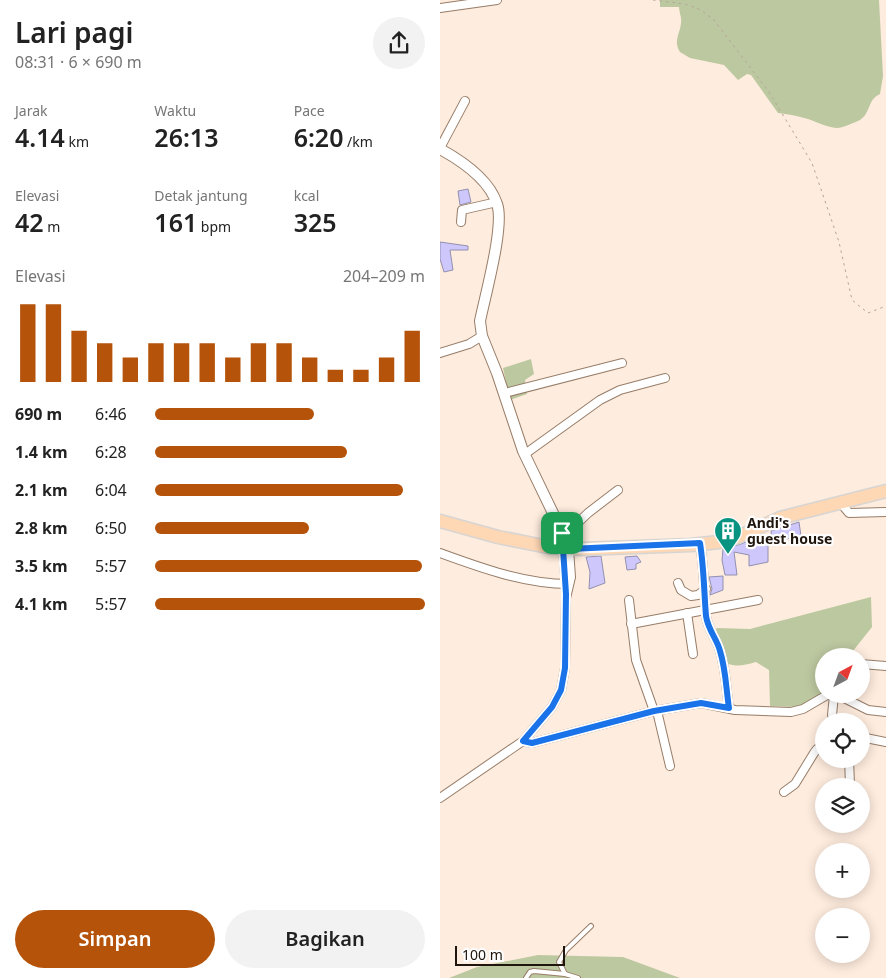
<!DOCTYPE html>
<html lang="id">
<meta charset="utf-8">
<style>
:root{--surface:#fff;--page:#f2f2f2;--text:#222;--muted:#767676;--accent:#b45309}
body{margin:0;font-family:"Noto Sans",sans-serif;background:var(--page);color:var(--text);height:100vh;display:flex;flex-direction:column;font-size:19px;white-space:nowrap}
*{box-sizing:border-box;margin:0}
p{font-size:16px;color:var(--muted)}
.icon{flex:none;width:28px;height:28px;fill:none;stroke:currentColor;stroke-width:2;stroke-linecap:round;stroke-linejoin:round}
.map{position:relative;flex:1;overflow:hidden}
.drawer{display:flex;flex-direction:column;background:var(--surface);width:440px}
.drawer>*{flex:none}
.needle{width:32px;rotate:41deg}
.fabs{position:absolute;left:375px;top:648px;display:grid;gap:10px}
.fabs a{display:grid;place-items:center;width:55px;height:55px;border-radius:50%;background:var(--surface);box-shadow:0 2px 12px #0003;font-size:25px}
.scale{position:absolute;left:15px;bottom:12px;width:110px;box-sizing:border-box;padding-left:5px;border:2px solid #1f150d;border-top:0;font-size:14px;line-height:18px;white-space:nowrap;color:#1f150d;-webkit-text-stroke:4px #fdfdfd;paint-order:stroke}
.pin{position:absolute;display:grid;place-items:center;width:42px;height:42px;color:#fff;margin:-21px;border-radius:10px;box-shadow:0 2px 8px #0006}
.round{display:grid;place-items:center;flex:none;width:52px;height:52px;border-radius:26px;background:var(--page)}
.headline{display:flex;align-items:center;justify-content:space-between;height:85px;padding:0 15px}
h1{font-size:28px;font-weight:600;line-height:38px}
.stats{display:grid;grid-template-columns:repeat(3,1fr);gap:8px;height:85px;padding:5px 15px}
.stats div{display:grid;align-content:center}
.stats b{font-size:25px;font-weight:600}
.stats small{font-size:14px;font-weight:400}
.stats p{font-size:14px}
.chart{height:140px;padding:10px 15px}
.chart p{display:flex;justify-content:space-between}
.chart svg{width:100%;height:90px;margin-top:5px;stroke:var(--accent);stroke-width:6}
.cta{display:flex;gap:10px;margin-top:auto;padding:10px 15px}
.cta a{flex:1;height:58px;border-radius:30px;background:var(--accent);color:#fff;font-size:20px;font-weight:600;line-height:58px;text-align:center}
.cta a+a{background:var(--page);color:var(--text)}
ul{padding:0 15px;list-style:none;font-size:16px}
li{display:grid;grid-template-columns:80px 60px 1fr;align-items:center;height:38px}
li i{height:12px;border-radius:6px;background:var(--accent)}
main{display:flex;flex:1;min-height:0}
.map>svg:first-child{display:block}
.green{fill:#bcc8a0}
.building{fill:#cdc7fc;stroke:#9390ae}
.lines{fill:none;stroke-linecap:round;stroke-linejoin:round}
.service-casing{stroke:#977d68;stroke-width:6}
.minor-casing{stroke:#977d68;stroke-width:10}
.tertiary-casing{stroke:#977d68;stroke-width:12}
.primary-casing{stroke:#d7d5d3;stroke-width:15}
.path{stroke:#b4a599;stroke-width:1;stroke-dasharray:2.5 4;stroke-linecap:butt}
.service{stroke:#fff;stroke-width:4}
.minor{stroke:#fff;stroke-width:8}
.tertiary{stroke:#fff;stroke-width:10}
.primary{stroke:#fed7b5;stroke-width:12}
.route-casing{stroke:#fff;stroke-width:10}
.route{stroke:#1a73e8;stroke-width:6}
.labels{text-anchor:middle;stroke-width:4.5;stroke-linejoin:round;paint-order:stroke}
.poi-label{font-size:14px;font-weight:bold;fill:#1f150d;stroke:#fdfdfd;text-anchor:start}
</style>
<main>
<section class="drawer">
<div class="headline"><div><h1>Lari pagi</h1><p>08:31 · 6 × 690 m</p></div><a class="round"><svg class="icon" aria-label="share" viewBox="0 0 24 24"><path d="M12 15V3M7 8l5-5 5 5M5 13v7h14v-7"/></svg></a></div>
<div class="stats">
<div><p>Jarak</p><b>4.14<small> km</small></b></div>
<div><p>Waktu</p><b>26:13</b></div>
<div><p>Pace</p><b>6:20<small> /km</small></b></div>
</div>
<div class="stats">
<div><p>Elevasi</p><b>42<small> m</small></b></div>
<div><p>Detak jantung</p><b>161<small> bpm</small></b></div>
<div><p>kcal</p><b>325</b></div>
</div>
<div class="chart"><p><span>Elevasi</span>204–209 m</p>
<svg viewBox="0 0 160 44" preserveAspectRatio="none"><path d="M5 44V6M15 44V6M25 44V19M35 44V25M45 44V32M55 44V25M65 44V25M75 44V25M85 44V32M95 44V25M105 44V25M115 44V32M125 44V38M135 44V38M145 44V32M155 44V19"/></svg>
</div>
<ul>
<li><b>690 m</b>6:46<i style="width:59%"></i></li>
<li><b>1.4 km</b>6:28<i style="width:71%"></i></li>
<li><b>2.1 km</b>6:04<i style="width:92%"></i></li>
<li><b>2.8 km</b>6:50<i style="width:57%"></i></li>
<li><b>3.5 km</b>5:57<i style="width:99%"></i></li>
<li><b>4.1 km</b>5:57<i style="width:100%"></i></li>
</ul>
<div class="cta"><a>Simpan</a><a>Bagikan</a></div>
</section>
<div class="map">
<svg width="446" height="978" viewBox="0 0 446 978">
<rect width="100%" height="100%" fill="#feecde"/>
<g class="green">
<path d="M220,0h219l4,76 -3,18c-13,6 -9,19 -20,26 -7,3 -15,7 -22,8 -9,0 -21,-6 -30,-9 -10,-3 -20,-5 -30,-6l-27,-38 -4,-1 -9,6 -14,-15 -34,-7 -10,-6c-7,-11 0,-18 1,-29 1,-5 -2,-11 -2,-16h-19z"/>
<polygon points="91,359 94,374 85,380 87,394 70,400 63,368"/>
<path d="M431,597l1,30 -23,29h-25v38h4l-30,13 -28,-1 -1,-36 -13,-8c-15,4 -22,6 -36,-2l-5,-30 2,-2 33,1z"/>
<polygon points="98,955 183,957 240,978 9,978 37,967"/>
</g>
<g class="building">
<polygon points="28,189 31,202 20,205 18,191"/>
<polygon points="0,242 28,246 28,250 10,250 13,270 4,272 0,259"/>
<polygon points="359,522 361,536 332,542 331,531"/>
<polygon points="324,534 328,539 328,562 309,566 309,555 294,552 297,575 285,575 282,560 283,549 301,544"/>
<polygon points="161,556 165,583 149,589 150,572 146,557"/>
<polygon points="197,556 201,562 196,564 196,569 187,570 185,557"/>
<polygon points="283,576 283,590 270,595 272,589 269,577"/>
</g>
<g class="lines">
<defs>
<g id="service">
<polyline points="125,974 119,962 126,950 151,926"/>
<polyline points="86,978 90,972 94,971 125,974 138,978"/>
</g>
<g id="minor">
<polyline points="0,8 57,0"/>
<polyline points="0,148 25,101"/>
<polyline points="21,222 22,210 57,202"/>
<polyline points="0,353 29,344 42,336"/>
<polyline points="65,393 182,363"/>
<polyline points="85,454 160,400 180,390 225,378"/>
<polyline points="402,502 404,507 409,513 446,512"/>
<polyline points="122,538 148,513 178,490"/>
<path d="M260,543c4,25 4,49 6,73 2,14 11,23 14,35 6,19 6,38 9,57"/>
<polyline points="123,548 126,589"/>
<path d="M0,553c41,15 85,31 129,31"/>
<polyline points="238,583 241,590 251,596 258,595 266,589"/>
<polyline points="189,600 196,660 214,711"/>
<polyline points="247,613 253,654"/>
<polyline points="191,624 318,600"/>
<polyline points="421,664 446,666"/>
<polyline points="394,695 392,715 394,721"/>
<polyline points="217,711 230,766"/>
<polyline points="421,737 446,742"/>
<polyline points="83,741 92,743 214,711 261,703 295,710 351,712 363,709 387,695 394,695 400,696 428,710 446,712"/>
<polyline points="409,759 410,785"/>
<polyline points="344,792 355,784 374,753 377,749 384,749"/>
<polyline points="0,798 83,741 112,707 121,690 125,668 126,598 131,577 129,549"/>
</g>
<path id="tertiary" d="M0,149c22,12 49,30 57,55 8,21 -12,92 -17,117l2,15 15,37 26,78 41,85 5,13"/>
<polyline id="primary" points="0,521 58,537 108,547 142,549 251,545 279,542 298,537 340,518 446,491"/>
</defs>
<use href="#service" class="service-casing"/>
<use href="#minor" class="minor-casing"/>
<use href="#tertiary" class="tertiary-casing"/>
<use href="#primary" class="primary-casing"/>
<polyline class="path" points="213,0 245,4 261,10 274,20 329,92 372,163 399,242 412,300 428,313 446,306"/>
<use href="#service" class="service"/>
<use href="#minor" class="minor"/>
<use href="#tertiary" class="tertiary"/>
<use href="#primary" class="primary"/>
</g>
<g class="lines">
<defs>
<path id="route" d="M122,533l7,16 131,-6c4,25 4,49 6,73 2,14 11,23 14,35 6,19 6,38 9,57l-28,-5 -47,8 -122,32 -9,-2 29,-34 9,-17 4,-22 1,-74z"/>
</defs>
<use href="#route" class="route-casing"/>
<use href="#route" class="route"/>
</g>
<defs>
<symbol id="building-pin" viewBox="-11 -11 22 30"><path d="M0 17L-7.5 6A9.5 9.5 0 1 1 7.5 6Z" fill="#089480" stroke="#fdfdfd"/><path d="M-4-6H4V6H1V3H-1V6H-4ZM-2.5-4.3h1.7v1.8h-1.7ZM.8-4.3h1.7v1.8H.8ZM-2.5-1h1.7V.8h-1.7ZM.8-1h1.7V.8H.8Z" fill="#fff"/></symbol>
</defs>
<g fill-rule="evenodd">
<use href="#building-pin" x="272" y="515" width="32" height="43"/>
</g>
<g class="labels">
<g class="poi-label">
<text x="307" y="528">Andi's<tspan x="307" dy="16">guest house</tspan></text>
</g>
</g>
</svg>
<div class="fabs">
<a><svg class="needle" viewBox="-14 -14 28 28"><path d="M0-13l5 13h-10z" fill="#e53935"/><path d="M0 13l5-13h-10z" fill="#767676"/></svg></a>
<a><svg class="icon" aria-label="locate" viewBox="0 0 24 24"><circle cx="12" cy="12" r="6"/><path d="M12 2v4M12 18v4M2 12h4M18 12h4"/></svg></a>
<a><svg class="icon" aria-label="layers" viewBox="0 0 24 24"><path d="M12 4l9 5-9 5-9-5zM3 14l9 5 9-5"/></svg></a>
<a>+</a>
<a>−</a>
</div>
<div class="scale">100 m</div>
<div class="pin" style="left:122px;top:533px;background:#1e9e55"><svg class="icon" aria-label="arrive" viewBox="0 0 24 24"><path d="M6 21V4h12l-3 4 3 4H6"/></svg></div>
</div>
</main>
